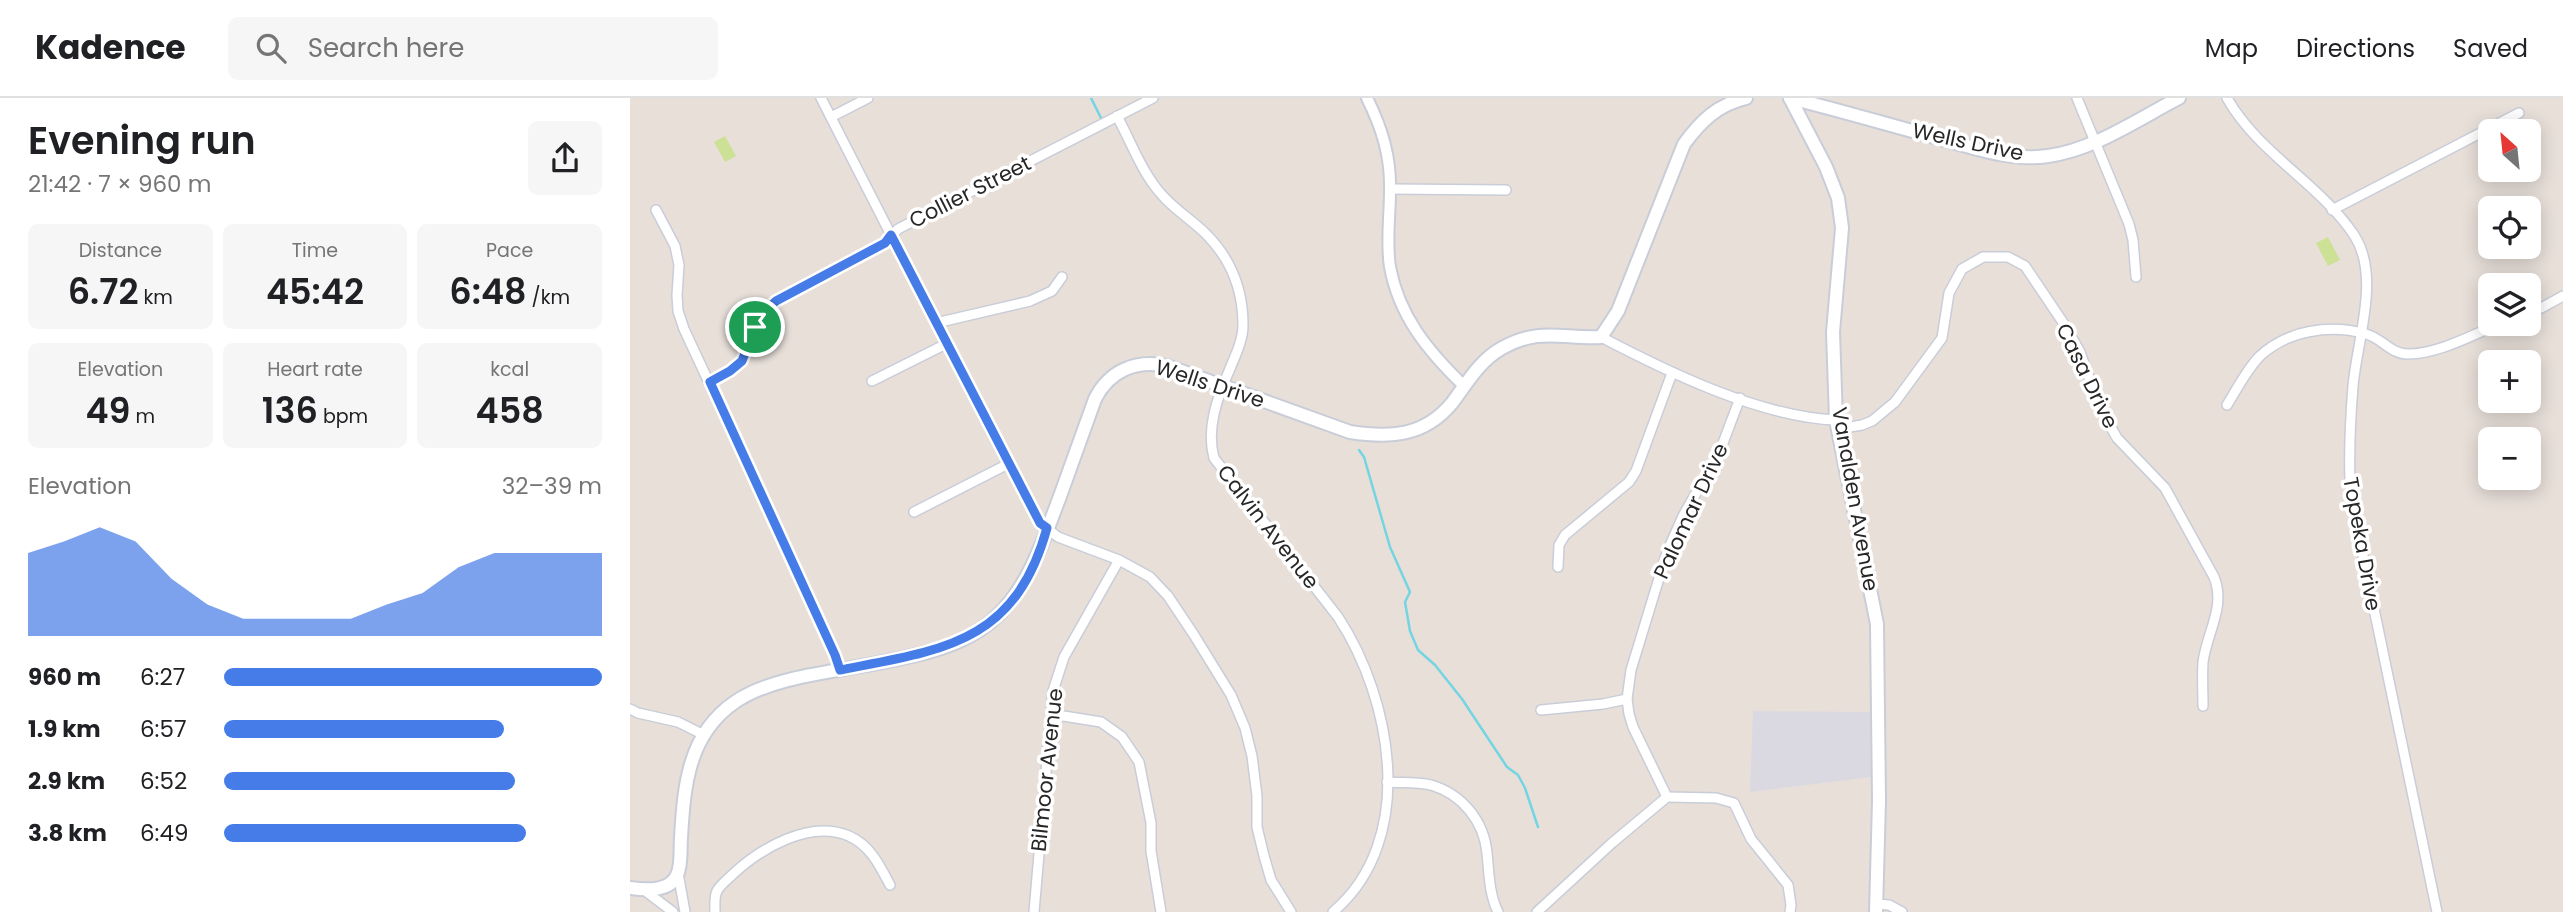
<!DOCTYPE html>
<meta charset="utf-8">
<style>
:root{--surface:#fff;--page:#f6f6f6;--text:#202124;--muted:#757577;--line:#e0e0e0;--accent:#467ce8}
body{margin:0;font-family:Poppins,sans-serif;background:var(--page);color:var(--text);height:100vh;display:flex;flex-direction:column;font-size:26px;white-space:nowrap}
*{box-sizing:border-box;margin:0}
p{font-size:23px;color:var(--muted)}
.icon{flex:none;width:38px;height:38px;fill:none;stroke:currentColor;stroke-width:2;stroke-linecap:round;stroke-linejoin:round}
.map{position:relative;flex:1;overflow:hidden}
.details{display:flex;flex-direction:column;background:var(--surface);width:630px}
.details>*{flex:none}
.needle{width:46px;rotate:333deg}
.tools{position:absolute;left:1848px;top:21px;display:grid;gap:14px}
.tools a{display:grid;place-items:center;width:63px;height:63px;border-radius:10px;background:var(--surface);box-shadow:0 4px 18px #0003;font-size:35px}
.pin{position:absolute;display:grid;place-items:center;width:60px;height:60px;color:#fff;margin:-30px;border:4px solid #fff;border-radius:50%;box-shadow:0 2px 7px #0007}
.round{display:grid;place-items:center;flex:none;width:74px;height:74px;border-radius:10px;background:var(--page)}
.summary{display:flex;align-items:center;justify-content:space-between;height:119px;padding:0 28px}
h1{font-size:38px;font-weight:600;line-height:52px}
.stats{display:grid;grid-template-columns:repeat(3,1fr);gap:10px;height:119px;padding:7px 28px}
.stats div{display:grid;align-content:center;border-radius:10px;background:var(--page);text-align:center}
.stats b{font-size:35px;font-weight:600}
.stats small{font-size:19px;font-weight:400}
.stats p{font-size:19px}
.chart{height:196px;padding:14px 28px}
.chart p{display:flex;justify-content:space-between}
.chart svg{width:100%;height:126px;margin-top:7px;fill:var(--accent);opacity:.7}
ul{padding:0 28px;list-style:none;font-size:23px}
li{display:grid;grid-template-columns:112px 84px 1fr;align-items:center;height:52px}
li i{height:18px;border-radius:9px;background:var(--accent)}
header{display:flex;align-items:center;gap:42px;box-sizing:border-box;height:98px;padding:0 35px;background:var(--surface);border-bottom:2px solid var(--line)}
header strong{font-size:33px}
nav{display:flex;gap:38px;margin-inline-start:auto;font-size:24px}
.search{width:490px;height:63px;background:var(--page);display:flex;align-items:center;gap:18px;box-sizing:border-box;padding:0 24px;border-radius:10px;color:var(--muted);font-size:26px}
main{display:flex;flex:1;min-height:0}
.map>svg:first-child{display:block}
.industrial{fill:#dad9e1}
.pitch{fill:#cce196}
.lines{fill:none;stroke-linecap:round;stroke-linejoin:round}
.stream{stroke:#74d5e2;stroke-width:2.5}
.minor-casing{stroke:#c8cdd8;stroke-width:12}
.tertiary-casing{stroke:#c8cdd8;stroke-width:14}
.secondary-casing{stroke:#c8cdd8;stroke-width:16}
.minor{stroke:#fff;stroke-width:9}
.tertiary{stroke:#fff;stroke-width:10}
.secondary{stroke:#fff;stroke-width:12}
.route-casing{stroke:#fff;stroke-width:14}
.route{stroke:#467ce8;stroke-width:9}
.labels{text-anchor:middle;stroke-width:7;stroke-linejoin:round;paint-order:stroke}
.street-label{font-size:21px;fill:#272727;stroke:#fff}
</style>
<header>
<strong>Kadence</strong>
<div class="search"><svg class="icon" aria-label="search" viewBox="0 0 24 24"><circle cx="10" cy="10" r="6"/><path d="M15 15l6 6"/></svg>Search here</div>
<nav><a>Map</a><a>Directions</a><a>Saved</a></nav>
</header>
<main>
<section class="details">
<div class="summary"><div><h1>Evening run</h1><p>21:42 · 7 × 960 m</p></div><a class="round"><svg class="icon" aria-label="share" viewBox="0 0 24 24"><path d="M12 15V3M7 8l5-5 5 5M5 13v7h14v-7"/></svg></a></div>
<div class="stats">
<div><p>Distance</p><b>6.72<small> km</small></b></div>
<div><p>Time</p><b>45:42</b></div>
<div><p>Pace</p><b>6:48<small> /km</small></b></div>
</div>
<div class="stats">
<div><p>Elevation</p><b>49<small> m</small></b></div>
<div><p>Heart rate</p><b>136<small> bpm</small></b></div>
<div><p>kcal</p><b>458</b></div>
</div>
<div class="chart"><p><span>Elevation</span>32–39 m</p>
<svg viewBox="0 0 160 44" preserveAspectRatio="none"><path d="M0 44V15L10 11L20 6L30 11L40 24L50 33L60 38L70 38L80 38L90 38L100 33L110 29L120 20L130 15L140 15L150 15L160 15V44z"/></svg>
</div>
<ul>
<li><b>960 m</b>6:27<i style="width:100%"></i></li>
<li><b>1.9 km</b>6:57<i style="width:74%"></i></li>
<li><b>2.9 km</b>6:52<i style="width:77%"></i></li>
<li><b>3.8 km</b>6:49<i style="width:80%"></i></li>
</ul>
</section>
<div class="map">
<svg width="1933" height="814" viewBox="0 0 1933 814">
<rect width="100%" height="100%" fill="#e8dfd9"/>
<polygon class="industrial" points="1123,613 1240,614 1241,679 1120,694"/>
<g class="pitch">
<polygon points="95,38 106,58 95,64 84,44"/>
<polygon points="1698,139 1710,162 1698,168 1686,145"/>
</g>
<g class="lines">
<g class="stream">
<polyline points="461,0 476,30"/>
<polyline points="729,352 734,359 760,449 780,494 775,504 780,533 788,552 805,567 832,601 877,669 888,677 895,690 908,729"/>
</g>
<defs>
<g id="minor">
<polyline points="191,0 378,366 410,425 428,439 489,462 520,479 538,498 564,537 601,597 615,630 622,658 627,698 627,729 634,758 641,782 661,814"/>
<polyline points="1447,0 1499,126 1503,142 1506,179"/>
<path d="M1597,0c31,55 93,86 127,137 27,41 3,105 -1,151 -3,38 -5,75 -2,112l86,414"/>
<path d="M487,18c14,26 25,57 45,79 13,15 30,25 44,39 25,25 37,56 37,91 0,16 -8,31 -14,46 -12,27 -23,58 -15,87l124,159c54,82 80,223 -5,295"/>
<polyline points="201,19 238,0"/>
<polyline points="760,91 876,92"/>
<polyline points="26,112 45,148 49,167 47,197 48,213 54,231 206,557 210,572"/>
<polyline points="1702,112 1889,15"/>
<polyline points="1899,214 1911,210 1933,198"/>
<polyline points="306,225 400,203 422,193 432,179"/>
<path d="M971,239c67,35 159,80 235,83"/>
<polyline points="242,283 316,246"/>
<polyline points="80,284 100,273 112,263 125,229 134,214 146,203 255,145 268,131 523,0"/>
<path d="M1597,307c10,-16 20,-36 33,-49 28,-26 70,-32 106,-22 16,4 24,20 42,20 30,0 64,-19 91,-30"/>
<path d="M1207,331l25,-4 10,-4 23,-19 47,-64 7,-45 13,-24 21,-12h25l17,9 39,58 16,28 16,46 13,26 8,14 48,50 49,89c12,30 -7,55 -11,85 -1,15 0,30 0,44"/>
<polyline points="284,414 378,366"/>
<polyline points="928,469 929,447 935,437 999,384 1006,373 1042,275"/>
<polyline points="0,611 8,615 48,624 72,636"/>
<polyline points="911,612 973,606 997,601"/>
<polyline points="421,616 471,624 492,639 509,664 521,725 521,753 531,814"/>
<path d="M757,684c14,1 30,0 44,3 31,9 53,36 56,68 2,19 2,41 11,59"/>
<polyline points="1037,699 1003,629 999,616 997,601 1001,572 1037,454 1053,418 1090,353 1110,300"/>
<polyline points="1037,699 1086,700 1104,705 1121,741 1158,787 1161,807 1160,814"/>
<polyline points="48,775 55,814"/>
<polyline points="14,792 43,814"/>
<polyline points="1246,806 1259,807 1272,814"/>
<path d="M85,814c0,-7 -1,-15 2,-21 3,-6 10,-11 15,-16 28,-26 77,-56 117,-39 21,9 31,30 41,49"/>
<polyline points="404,814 423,593 434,559 489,462"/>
<polyline points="907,814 982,745 1037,699"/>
</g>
<path id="tertiary" d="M737,0c15,30 24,59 23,93 0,25 -4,51 0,76 9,49 38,84 73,118"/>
<g id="secondary">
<polyline points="1160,0 1196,69 1208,100 1212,130 1203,234 1206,322 1247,526 1249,703 1246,814"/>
<path d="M1160,0c48,12 96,26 144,39 35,9 76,25 114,19 46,-6 90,-37 131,-58"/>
<path d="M0,790c16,2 40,4 47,-13 5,-10 3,-26 4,-37 3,-52 7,-104 54,-136 35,-24 90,-29 132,-37 35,-7 70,-12 101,-28 54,-28 71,-86 91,-138 12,-33 24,-66 36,-100 14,-28 41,-40 72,-33l183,66c39,6 74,5 102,-29 15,-20 27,-42 50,-55 37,-21 61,-9 99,-11l17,-26 66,-167c17,-23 33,-39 62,-46"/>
</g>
</defs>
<use href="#minor" class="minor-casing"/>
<use href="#tertiary" class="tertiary-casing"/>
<use href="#secondary" class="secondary-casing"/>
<use href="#minor" class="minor"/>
<use href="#tertiary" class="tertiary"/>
<use href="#secondary" class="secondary"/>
</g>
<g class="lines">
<defs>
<path id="route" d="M261,137l149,288 7,5c-32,116 -105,122 -207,142l-5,-15 -125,-273 20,-11 12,-10 13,-34 9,-15 12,-11 109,-58z"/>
</defs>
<use href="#route" class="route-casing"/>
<use href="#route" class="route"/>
</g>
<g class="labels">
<g class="street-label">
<text transform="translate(1338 44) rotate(12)" y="7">Wells Drive</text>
<text transform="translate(340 94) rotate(-27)" y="7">Collier Street</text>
<text transform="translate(1457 278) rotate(64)" y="7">Casa Drive</text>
<text transform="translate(580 286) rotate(18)" y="7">Wells Drive</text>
<text transform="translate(1225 401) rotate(80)" y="7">Vanalden Avenue</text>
<text transform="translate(1061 413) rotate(-65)" y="7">Palomar Drive</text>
<text transform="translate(638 429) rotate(52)" y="7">Calvin Avenue</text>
<text transform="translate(1732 446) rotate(80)" y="7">Topeka Drive</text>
<text transform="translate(417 672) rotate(-84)" y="7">Bilmoor Avenue</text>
</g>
</g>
</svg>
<div class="tools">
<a><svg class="needle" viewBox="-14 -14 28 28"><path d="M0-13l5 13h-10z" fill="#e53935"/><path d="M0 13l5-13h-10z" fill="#757577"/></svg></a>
<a><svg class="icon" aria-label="locate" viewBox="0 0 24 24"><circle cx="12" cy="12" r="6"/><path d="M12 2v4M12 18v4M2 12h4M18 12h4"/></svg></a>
<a><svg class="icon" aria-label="layers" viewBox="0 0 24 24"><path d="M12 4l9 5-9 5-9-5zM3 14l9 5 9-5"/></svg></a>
<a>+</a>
<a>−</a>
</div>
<div class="pin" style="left:125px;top:229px;background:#1e9e55"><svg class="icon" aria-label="arrive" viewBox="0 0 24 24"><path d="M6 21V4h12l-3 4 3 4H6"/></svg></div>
</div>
</main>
